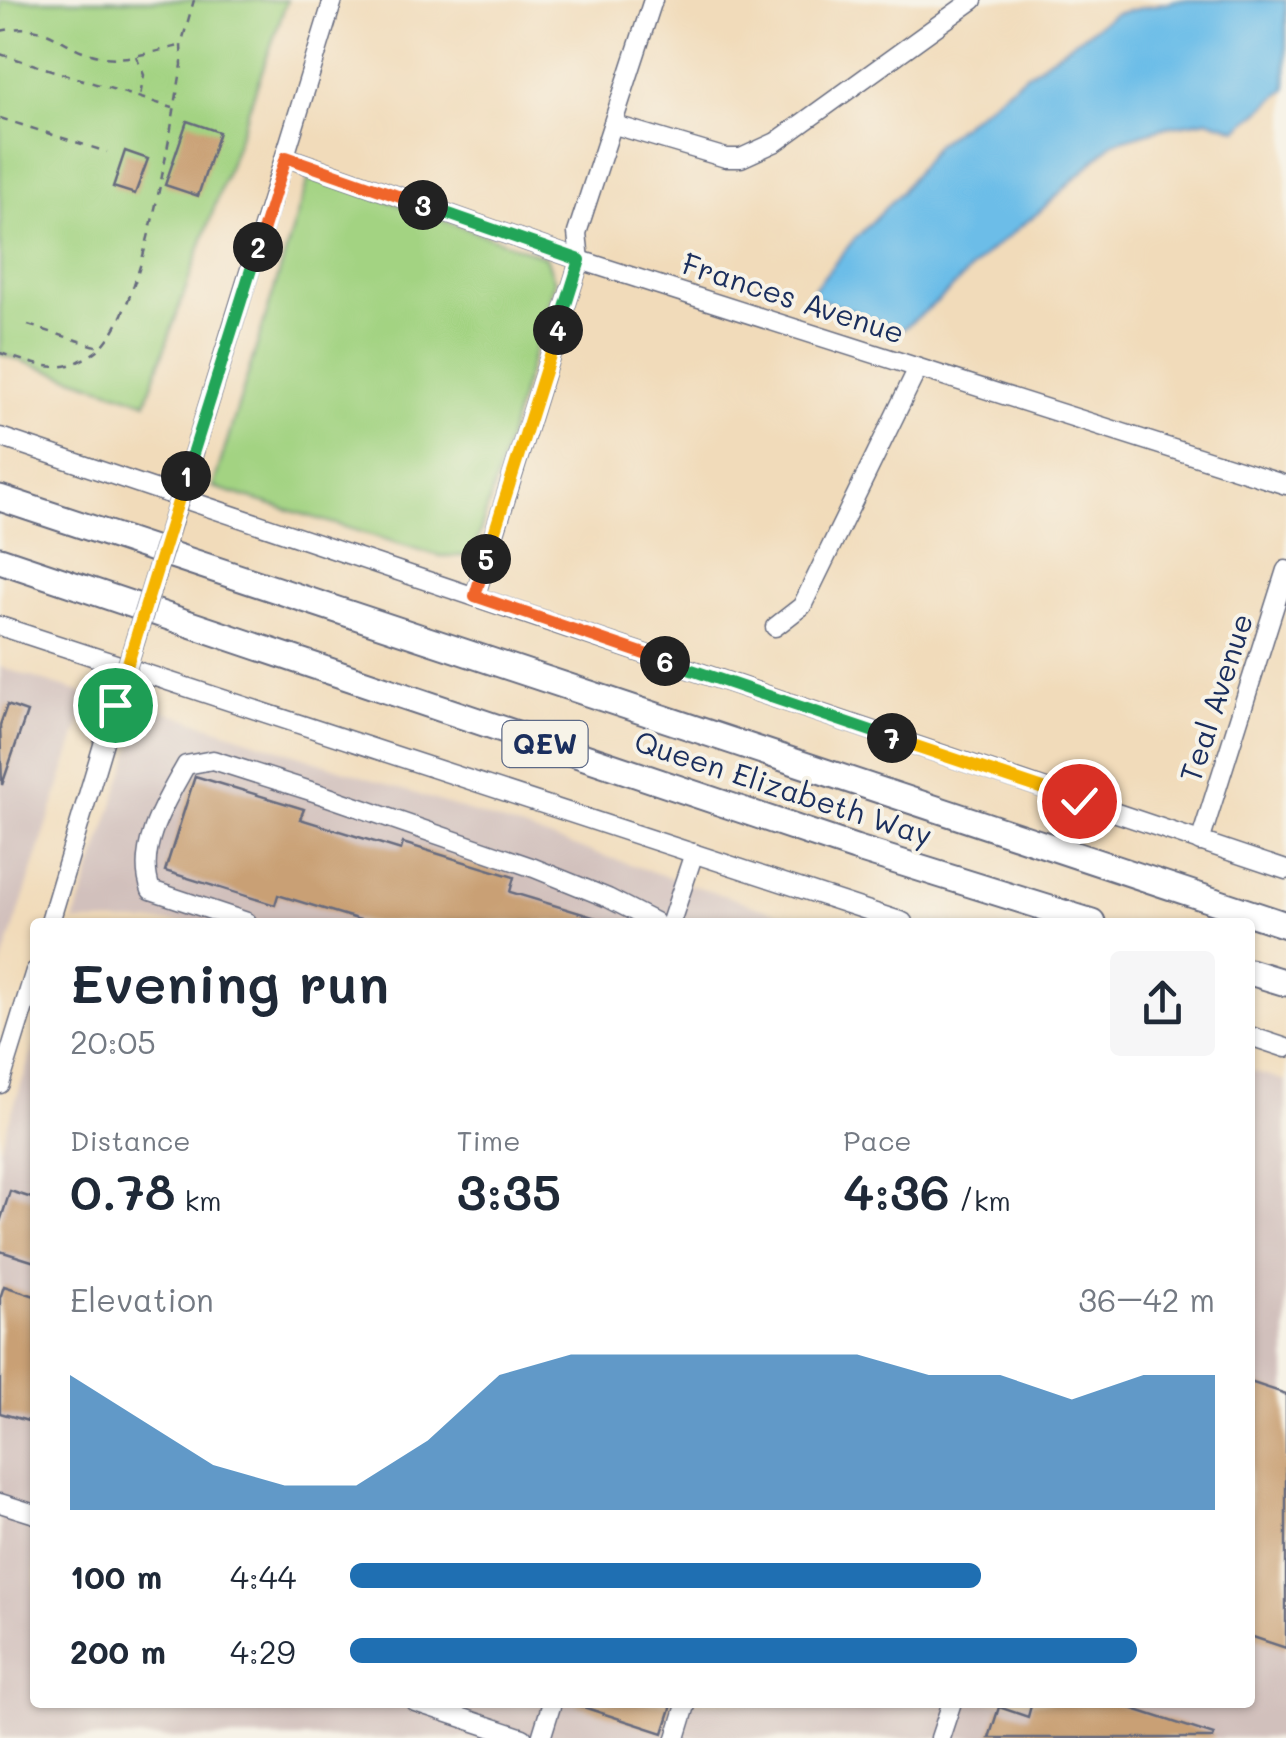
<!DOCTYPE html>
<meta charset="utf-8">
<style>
:root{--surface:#fff;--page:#f6f6f7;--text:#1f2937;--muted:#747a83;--accent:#1f6fb2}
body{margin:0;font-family:Mali,sans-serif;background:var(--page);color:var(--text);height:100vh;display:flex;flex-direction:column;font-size:38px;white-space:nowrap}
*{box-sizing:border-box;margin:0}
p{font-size:32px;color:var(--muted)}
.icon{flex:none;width:55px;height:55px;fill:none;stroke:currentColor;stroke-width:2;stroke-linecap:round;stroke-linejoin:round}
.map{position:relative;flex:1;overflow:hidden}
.sheet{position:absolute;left:30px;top:918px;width:1225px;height:790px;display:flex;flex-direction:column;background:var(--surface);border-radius:10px;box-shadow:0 2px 8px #0004}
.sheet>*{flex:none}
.pin{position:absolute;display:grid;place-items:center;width:85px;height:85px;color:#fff;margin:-42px;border:5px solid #fff;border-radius:50%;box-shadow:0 2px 10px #0007}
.km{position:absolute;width:50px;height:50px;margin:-25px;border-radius:50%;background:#222;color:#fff;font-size:28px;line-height:50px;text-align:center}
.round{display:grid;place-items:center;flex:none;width:105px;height:105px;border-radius:10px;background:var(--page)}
.head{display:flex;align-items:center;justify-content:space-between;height:170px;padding:0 40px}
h1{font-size:55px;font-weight:600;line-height:75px}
.figures{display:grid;grid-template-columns:repeat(3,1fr);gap:15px;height:170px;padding:10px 40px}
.figures div{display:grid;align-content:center}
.figures b{font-size:50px;font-weight:600}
.figures small{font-size:28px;font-weight:400}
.figures p{font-size:28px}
.chart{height:280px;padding:20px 40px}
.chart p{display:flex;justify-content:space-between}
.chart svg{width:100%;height:180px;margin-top:10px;fill:var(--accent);opacity:.7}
ul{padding:0 40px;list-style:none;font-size:32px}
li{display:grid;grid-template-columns:160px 120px 1fr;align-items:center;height:75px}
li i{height:25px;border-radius:12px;background:var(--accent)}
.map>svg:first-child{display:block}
.industrial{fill:#d1c0bc}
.green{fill:#a3d382;stroke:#5f8170;stroke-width:2.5}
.water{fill:#6cbde8;stroke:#4476a3;stroke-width:2.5}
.building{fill:#c9a074}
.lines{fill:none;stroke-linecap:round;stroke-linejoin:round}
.minor-casing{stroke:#666b7e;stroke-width:21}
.highway-casing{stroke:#666b7e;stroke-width:29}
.path{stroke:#666b7e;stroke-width:2.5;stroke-dasharray:8 8;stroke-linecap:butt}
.minor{stroke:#fff;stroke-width:18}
.highway{stroke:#fff;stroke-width:25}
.minor-bridge-casing{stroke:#666b7e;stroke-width:21;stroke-linecap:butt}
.minor-bridge{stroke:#fff;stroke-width:18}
.split-1-casing{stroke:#fff;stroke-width:20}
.split-2-casing{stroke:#fff;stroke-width:20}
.split-3-casing{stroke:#fff;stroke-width:20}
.split-4-casing{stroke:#fff;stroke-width:20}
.split-5-casing{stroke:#fff;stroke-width:20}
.split-6-casing{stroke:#fff;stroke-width:20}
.split-7-casing{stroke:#fff;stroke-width:20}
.split-8-casing{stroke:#fff;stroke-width:20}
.split-1{stroke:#f5b400;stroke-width:12}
.split-2{stroke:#22a559;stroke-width:12}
.split-3{stroke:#f0652b;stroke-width:12}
.split-4{stroke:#22a559;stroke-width:12}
.split-5{stroke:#f5b400;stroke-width:12}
.split-6{stroke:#f0652b;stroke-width:12}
.split-7{stroke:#22a559;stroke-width:12}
.split-8{stroke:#f5b400;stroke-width:12}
.labels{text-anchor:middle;stroke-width:8;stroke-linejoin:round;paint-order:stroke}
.shield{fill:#f7f3e8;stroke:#5d6a87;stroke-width:2.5}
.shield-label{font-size:28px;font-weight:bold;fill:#1b2f5e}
.street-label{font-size:30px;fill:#1b2f5e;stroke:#f7f3e8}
</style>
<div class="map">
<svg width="1286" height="1738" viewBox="0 0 1286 1738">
<rect width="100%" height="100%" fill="#f7f3e8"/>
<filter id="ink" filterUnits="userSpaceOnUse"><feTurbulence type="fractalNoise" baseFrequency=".01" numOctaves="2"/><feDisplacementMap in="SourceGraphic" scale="20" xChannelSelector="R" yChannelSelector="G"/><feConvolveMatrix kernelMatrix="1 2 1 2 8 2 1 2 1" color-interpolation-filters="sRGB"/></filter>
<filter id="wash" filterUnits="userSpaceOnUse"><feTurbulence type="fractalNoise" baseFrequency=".0048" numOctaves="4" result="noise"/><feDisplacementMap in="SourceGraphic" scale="40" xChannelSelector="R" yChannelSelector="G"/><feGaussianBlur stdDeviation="2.25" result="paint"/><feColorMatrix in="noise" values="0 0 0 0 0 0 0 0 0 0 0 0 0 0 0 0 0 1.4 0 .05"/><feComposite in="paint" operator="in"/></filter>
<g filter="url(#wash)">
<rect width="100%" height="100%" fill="#f1dbba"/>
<g class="industrial">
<polygon points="0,667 89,695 0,971"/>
<polygon points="146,705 805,922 74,922"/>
<polygon points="35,1042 35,1702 1250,1702 1250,1070 1286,1081 1286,1738 0,1738 0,1148"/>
</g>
<g class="green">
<polygon points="0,0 287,0 146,402 0,354"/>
<polygon points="327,179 546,257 555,282 473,556 440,556 213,487 308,180"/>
</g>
<polygon class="water" points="1178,0 1286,0 1286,89 1238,129 1209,120 1166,127 1114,142 1039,212 987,253 947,293 902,330 809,295 852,242 901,192 936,145 1026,75 1114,14"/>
<g id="blocks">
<g class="building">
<polygon points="187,121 219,132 198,196 165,185"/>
<polygon points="125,151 148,159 135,194 113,187"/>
<polygon points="7,705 27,712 2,785 0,725"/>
<polygon points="195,776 304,809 300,819 401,850 403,843 514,877 510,892 600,919 599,922 367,922 278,895 275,905 165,871"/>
<polygon points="10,1191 35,1199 35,1262 0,1251 0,1222"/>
<polygon points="4,1286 35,1296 35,1423 0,1413 0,1298"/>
<polygon points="1250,1382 1286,1394 1286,1648 1250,1636"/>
<polygon points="577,1702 673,1702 663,1733 577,1705"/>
<polygon points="1032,1702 1112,1702 1214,1735 1213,1738 989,1738 999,1707 1028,1717"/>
</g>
</g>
</g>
<g filter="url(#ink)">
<use href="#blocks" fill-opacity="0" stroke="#666b7e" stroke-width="2.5"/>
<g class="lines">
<defs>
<g id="minor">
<polyline points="615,125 726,158 741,158 776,142 973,0"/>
<polyline points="286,157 580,260 1286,485"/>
<polyline points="0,437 1286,870"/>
<polyline points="192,458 333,0"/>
<polyline points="475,596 580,260 577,233 653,0"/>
<polyline points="0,626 903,922"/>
<polyline points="775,627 802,606 918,368"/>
<polyline points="1200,842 1286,570"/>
<polyline points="50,922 115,705"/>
<path d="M247,922l-96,-32c-16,-42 15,-89 35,-125l27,-5 104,33 217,75 74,30 47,24"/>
<polyline points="671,922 694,853"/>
<polyline points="1250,1036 1286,1048"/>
<polyline points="0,1084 35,971"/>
<polyline points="0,1503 35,1514"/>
<polyline points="415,1702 523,1738"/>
<polyline points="541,1738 551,1706"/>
<polyline points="676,1738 687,1702"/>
<polyline points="940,1738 952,1702"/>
</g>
<g id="highway">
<polyline points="0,498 1286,925"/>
<polyline points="0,560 855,848 1092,922"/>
<polyline points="1250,972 1286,983"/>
</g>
</defs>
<use href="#minor" class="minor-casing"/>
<use href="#highway" class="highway-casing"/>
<g class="path">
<path d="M0,31c51,-11 56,15 99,25 25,6 56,-5 80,-10"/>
<polyline points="0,54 173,108"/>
<polyline points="136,56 144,75 140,96"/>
<polyline points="0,118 107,152"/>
<polyline points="28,325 99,347"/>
<path d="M0,353c24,7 50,20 75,10 7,-3 21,-10 26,-16 45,-46 69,-216 81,-282l-1,-20 13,-45"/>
</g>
<use href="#minor" class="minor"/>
<use href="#highway" class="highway"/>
<defs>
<polyline id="minor-bridge" points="115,705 192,458"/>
</defs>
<use href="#minor-bridge" class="minor-bridge-casing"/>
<use href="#minor-bridge" class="minor-bridge"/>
</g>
</g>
<g class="lines" filter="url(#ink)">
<defs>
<polyline id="split-1" points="115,705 186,476"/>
<polyline id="split-2" points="186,476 258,247"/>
<polyline id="split-3" points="258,247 286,157 423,205"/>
<polyline id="split-4" points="423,205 580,260 558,330"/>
<polyline id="split-5" points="486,559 558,330"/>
<polyline id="split-6" points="486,559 475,596 665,661"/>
<polyline id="split-7" points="665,661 892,738"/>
<polyline id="split-8" points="892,738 1079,801"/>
</defs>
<use href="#split-1" class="split-1-casing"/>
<use href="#split-2" class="split-2-casing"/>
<use href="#split-3" class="split-3-casing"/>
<use href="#split-4" class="split-4-casing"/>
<use href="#split-5" class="split-5-casing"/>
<use href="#split-6" class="split-6-casing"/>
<use href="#split-7" class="split-7-casing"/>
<use href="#split-8" class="split-8-casing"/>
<use href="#split-1" class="split-1"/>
<use href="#split-2" class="split-2"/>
<use href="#split-3" class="split-3"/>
<use href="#split-4" class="split-4"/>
<use href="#split-5" class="split-5"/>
<use href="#split-6" class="split-6"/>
<use href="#split-7" class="split-7"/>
<use href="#split-8" class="split-8"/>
</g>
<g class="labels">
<rect class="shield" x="502.5" y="721" width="85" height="46" rx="8"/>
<g class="shield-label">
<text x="545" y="754">QEW</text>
</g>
<g class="street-label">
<text transform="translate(793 299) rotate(18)" y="10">Frances Avenue</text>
<text transform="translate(1217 698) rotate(-72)" y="10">Teal Avenue</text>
<text transform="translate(783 789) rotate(18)" y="10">Queen Elizabeth Way</text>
</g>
</g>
</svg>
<div class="pin" style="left:115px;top:705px;background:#1e9e55"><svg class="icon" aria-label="arrive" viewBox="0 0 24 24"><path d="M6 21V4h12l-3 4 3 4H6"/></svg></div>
<div class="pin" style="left:1079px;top:801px;background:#d93025"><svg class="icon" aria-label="check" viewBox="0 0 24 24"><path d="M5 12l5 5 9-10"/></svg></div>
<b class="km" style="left:186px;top:476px">1</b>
<b class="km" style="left:258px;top:247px">2</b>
<b class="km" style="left:423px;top:205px">3</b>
<b class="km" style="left:558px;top:330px">4</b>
<b class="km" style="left:486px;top:559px">5</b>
<b class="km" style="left:665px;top:661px">6</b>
<b class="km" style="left:892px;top:738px">7</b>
<section class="sheet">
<div class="head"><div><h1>Evening run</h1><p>20:05</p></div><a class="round"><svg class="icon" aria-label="share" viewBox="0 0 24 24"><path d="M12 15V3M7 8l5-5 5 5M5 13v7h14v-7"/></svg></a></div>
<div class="figures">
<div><p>Distance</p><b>0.78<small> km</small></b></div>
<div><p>Time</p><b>3:35</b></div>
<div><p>Pace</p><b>4:36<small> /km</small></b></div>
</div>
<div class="chart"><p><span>Elevation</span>36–42 m</p>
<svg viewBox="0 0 160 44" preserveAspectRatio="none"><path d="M0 44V11L10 22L20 33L30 38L40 38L50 27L60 11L70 6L80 6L90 6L100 6L110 6L120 11L130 11L140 17L150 11L160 11V44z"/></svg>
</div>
<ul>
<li><b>100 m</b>4:44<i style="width:73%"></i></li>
<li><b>200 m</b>4:29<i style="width:91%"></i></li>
</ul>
</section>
</div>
